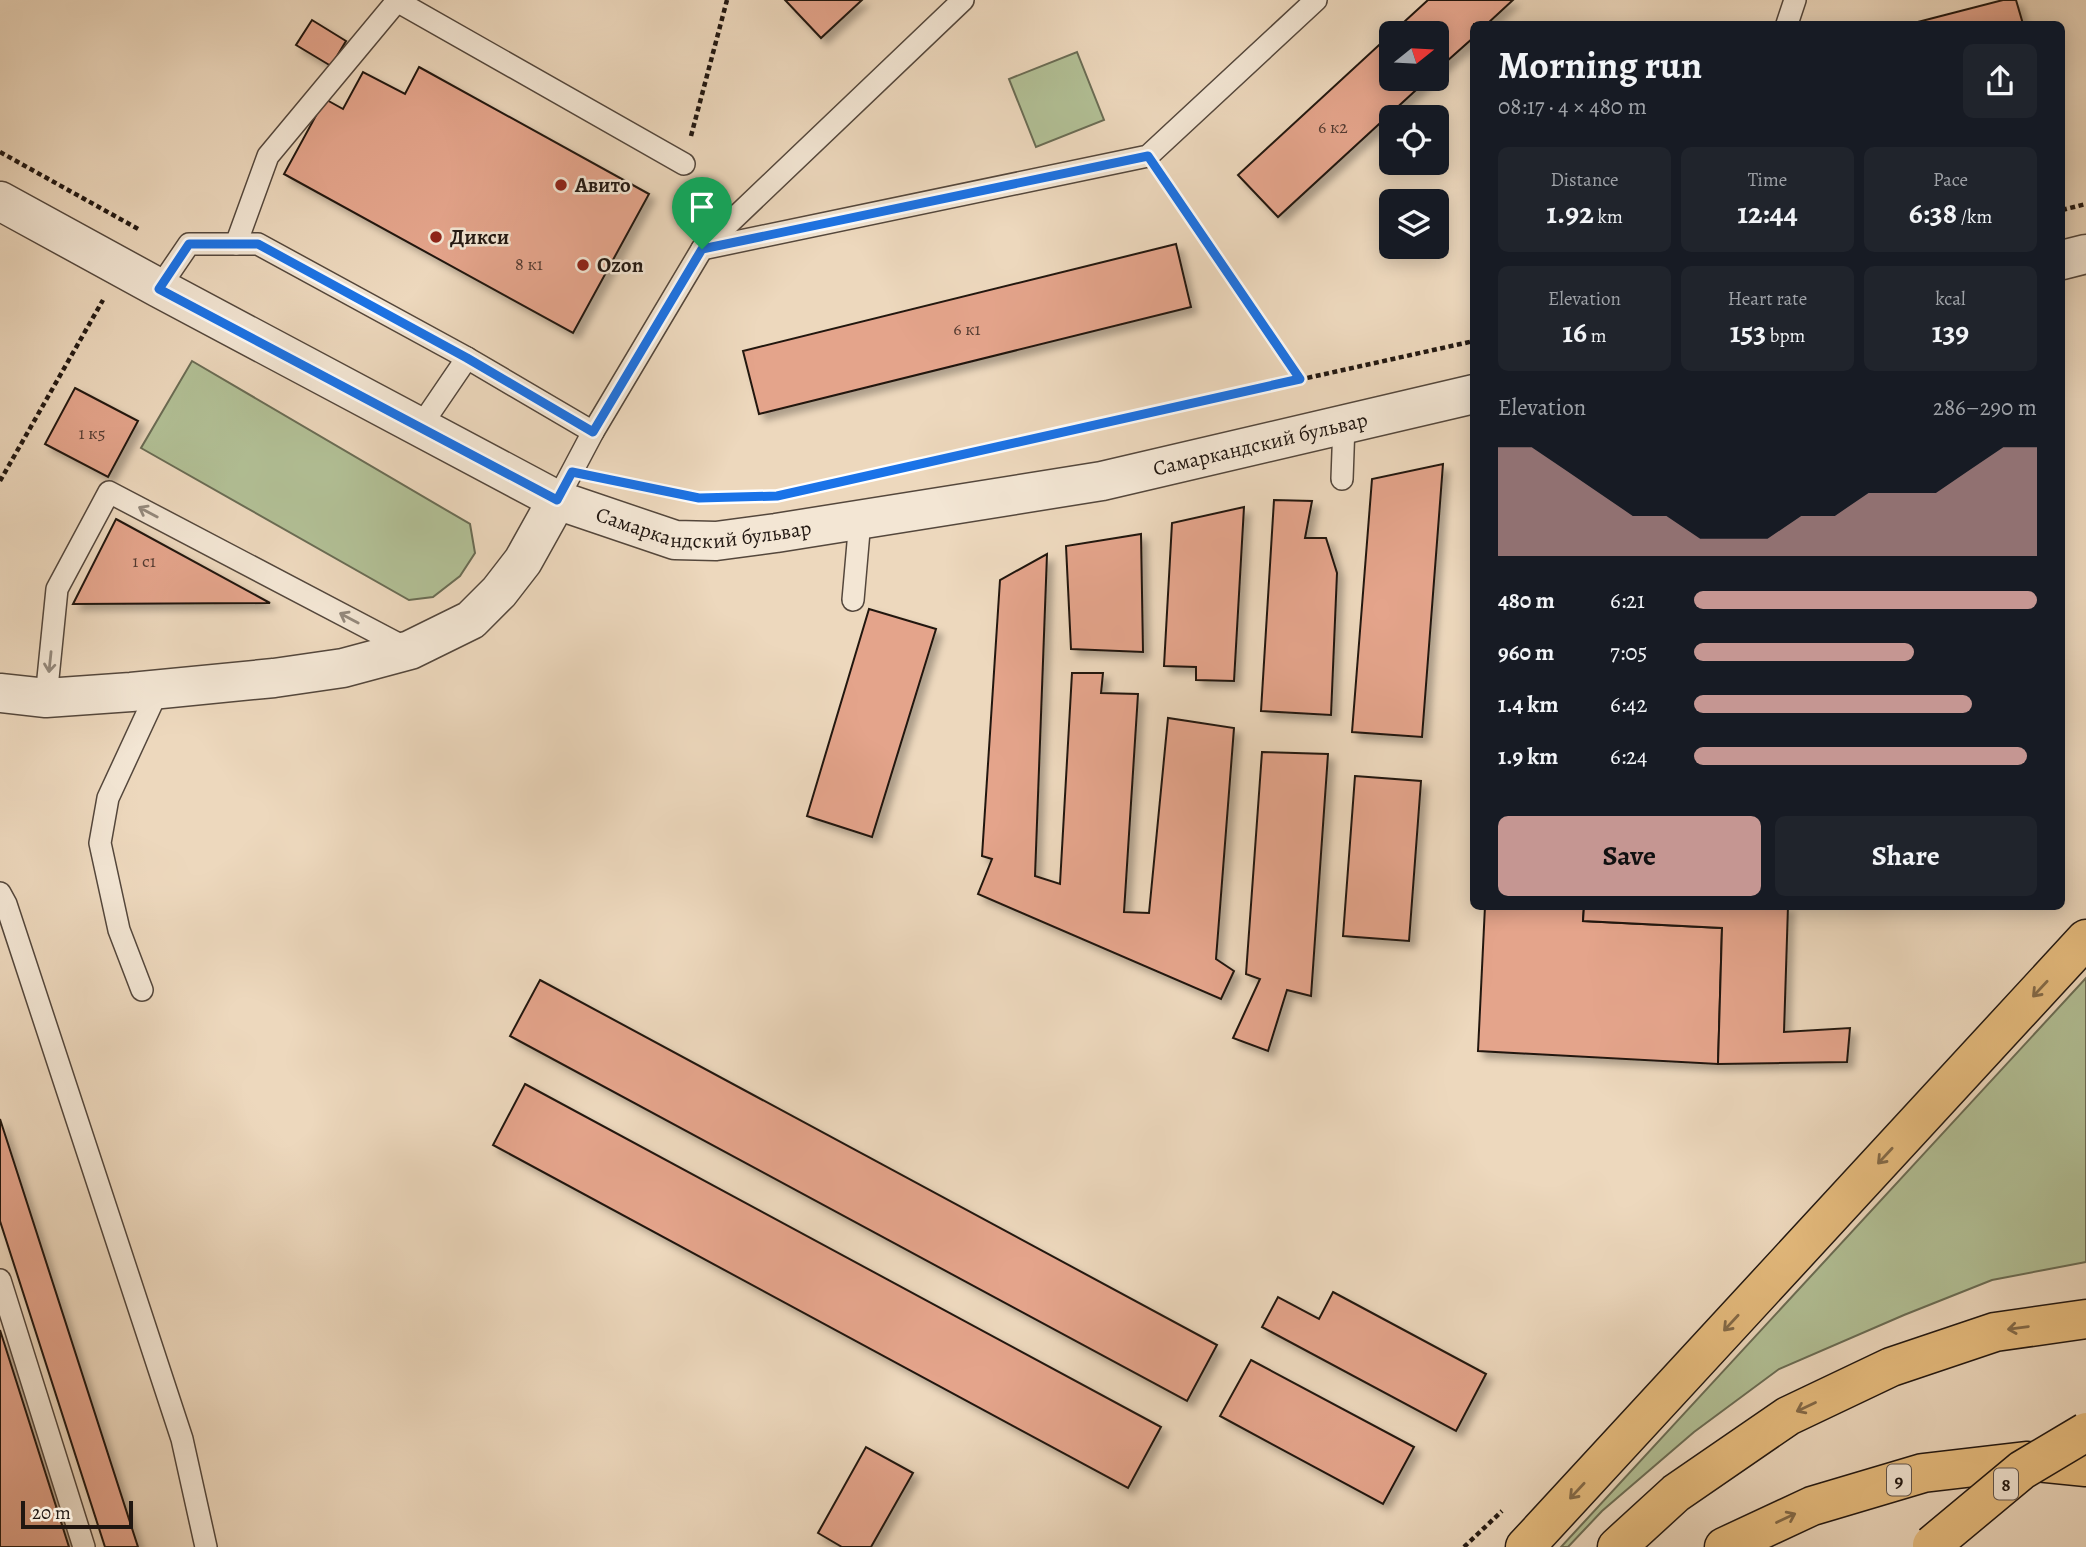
<!DOCTYPE html>
<meta charset="utf-8">
<style>
:root{--surface:#171b24;--page:#20242c;--text:#f1f3f6;--muted:#9ea1a6;--accent:#c59692}
body{margin:0;font-family:Alegreya,serif;background:var(--page);color:var(--text);height:100vh;display:flex;flex-direction:column;font-size:26px;white-space:nowrap}
*{box-sizing:border-box;margin:0}
p{font-size:23px;color:var(--muted)}
.icon{flex:none;width:38px;height:38px;fill:none;stroke:currentColor;stroke-width:2;stroke-linecap:round;stroke-linejoin:round}
.map{position:relative;flex:1;overflow:hidden}
.panel{position:absolute;left:1470px;top:21px;width:595px;height:889px;display:flex;flex-direction:column;background:var(--surface);border-radius:10px;box-shadow:0 4px 18px #0003}
.panel>*{flex:none}
.needle{width:46px;rotate:72deg}
.controls{position:absolute;left:1379px;top:21px;display:grid;gap:14px}
.controls a{display:grid;place-items:center;width:70px;height:70px;border-radius:10px;background:var(--surface);box-shadow:0 4px 18px #0003;font-size:35px}
.scale{position:absolute;left:21px;bottom:18px;width:112px;box-sizing:border-box;padding-left:7px;border:4px solid #211711;border-top:0;font-size:19px;line-height:24px;white-space:nowrap;color:#211711;-webkit-text-stroke:5px #f3e6d4;paint-order:stroke}
.pin{position:absolute;display:grid;place-items:center;width:60px;height:60px;color:#fff;margin:-72px -30px;border-radius:50% 50% 50% 0;rotate:-45deg;box-shadow:0 0 7px #0007}
.pin .icon{rotate:45deg}
.round{display:grid;place-items:center;flex:none;width:74px;height:74px;border-radius:10px;background:var(--page)}
.overview{display:flex;align-items:center;justify-content:space-between;height:119px;padding:0 28px}
h1{font-size:38px;font-weight:700;line-height:52px}
.figures{display:grid;grid-template-columns:repeat(3,1fr);gap:10px;height:119px;padding:7px 28px}
.figures div{display:grid;align-content:center;border-radius:10px;background:var(--page);text-align:center}
.figures b{font-size:30px;font-weight:700}
.figures small{font-size:19px;font-weight:400}
.figures p{font-size:19px}
.chart{height:196px;padding:14px 28px}
.chart p{display:flex;justify-content:space-between}
.chart svg{width:100%;height:126px;margin-top:7px;fill:var(--accent);opacity:.7}
.primary-button{display:flex;gap:14px;margin-top:auto;padding:14px 28px}
.primary-button a{flex:1;height:80px;border-radius:10px;background:var(--accent);color:#111;font-size:28px;font-weight:700;line-height:80px;text-align:center}
.primary-button a+a{background:var(--page);color:var(--text)}
ul{padding:0 28px;list-style:none;font-size:23px}
li{display:grid;grid-template-columns:112px 84px 1fr;align-items:center;height:52px}
li i{height:18px;border-radius:9px;background:var(--accent)}
.map>svg:first-child{display:block}
.green{fill:#b2c096;stroke:#6a6c54;stroke-width:2}
.building{fill:#e4a48b;stroke:#211711;stroke-width:2;filter:url(#shadow)}
.lines{fill:none;stroke-linecap:round;stroke-linejoin:round}
.service-casing{stroke:#54473c;stroke-width:24}
.minor-casing{stroke:#54473c;stroke-width:41}
.tertiary-casing{stroke:#54473c;stroke-width:41}
.primary-casing{stroke:#211711;stroke-width:41}
.path{stroke:#211711;stroke-width:4.5;stroke-dasharray:5 3.5;stroke-linecap:butt}
.service{stroke:#f3e6d4;stroke-width:21}
.minor{stroke:#f3e6d4;stroke-width:38}
.tertiary{stroke:#f3e6d4;stroke-width:38}
.primary{stroke:#e6bc7e;stroke-width:38}
.primary-bridge-casing{stroke:#211711;stroke-width:41;stroke-linecap:butt}
.primary-bridge{stroke:#e6bc7e;stroke-width:38}
.oneway{stroke:#94897c}
.oneway2{stroke:#846a48}
.route-casing{stroke:#fff;stroke-width:14}
.route{stroke:#1a73e8;stroke-width:9}
.poi-dot{fill:#8f2418;stroke:#f3e6d4;stroke-width:2.5}
.labels{text-anchor:middle;stroke-width:5;stroke-linejoin:round;paint-order:stroke}
.number-label{font-size:18px;fill:#523a30}
.shield{fill:#f3e6d4;stroke:#60554c;stroke-width:2}
.shield-label{font-size:19px;font-weight:bold;fill:#211711}
.poi-label{font-size:21px;font-weight:bold;fill:#211711;stroke:#f3e6d4;text-anchor:start}
.street-label{font-size:21px;fill:#211711;stroke:#f3e6d4}
</style>
<div class="map">
<svg width="2086" height="1547" viewBox="0 0 2086 1547">
<defs>
<filter id="shadow"><feDropShadow dx="6" dy="6" stdDeviation="3.5" flood-color="#0004"/></filter>
</defs>
<rect width="100%" height="100%" fill="#edd8bd"/>
<filter id="stains"><feTurbulence type="fractalNoise" baseFrequency=".00286" numOctaves="4"/><feColorMatrix values="0 0 0 0 .2 0 0 0 0 .09 0 0 0 0 .02 0 0 0 .5 -.17"/></filter>
<radialGradient id="worn" r=".72"><stop offset=".6" stop-color="#630" stop-opacity="0"/><stop offset="1" stop-color="#630" stop-opacity=".3"/></radialGradient>
<g class="green">
<polygon points="1077,52 1104,120 1036,147 1009,79"/>
<polygon points="192,361 470,524 475,553 460,576 433,597 409,600 141,448"/>
<polygon points="2086,978 2086,1262 1992,1280 1904,1315 1779,1369 1694,1432 1602,1511 1568,1547 1561,1547"/>
</g>
<g class="building">
<polygon points="785,0 862,0 821,38"/>
<polygon points="1428,0 1513,0 1487,24 1474,24 1474,37 1437,70 1437,33 1392,33"/>
<polygon points="2003,0 2016,0 2023,24 1910,24"/>
<polygon points="312,20 346,41 331,66 296,45"/>
<polygon points="1391,34 1391,79 1428,79 1278,217 1238,175"/>
<polygon points="419,67 649,194 573,333 284,174 325,99 343,109 363,72 405,94"/>
<polygon points="1176,244 1191,307 759,414 743,351"/>
<polygon points="75,388 138,421 108,477 45,444"/>
<polygon points="1443,464 1422,737 1352,732 1372,479"/>
<polygon points="1274,500 1312,501 1305,538 1326,538 1337,573 1331,715 1261,711"/>
<polygon points="1244,507 1234,681 1196,680 1196,667 1164,666 1172,523"/>
<polygon points="116,519 270,603 73,604"/>
<polygon points="1141,534 1143,652 1071,649 1066,546"/>
<polygon points="1047,554 1035,876 1060,884 1072,673 1103,673 1101,693 1138,694 1124,912 1149,913 1168,718 1234,728 1216,959 1234,971 1221,999 978,894 992,859 982,856 1000,580"/>
<polygon points="869,609 936,629 872,837 807,816"/>
<polygon points="1262,752 1328,754 1311,996 1287,990 1268,1051 1233,1038 1260,979 1246,974"/>
<polygon points="1355,776 1421,781 1409,941 1343,936"/>
<polygon points="1485,906 1584,906 1583,921 1722,928 1718,1064 1478,1051"/>
<polygon points="1584,906 1788,906 1784,1032 1850,1028 1847,1062 1718,1064 1722,928 1583,921"/>
<polygon points="540,980 1217,1345 1187,1401 510,1036"/>
<polygon points="525,1084 1161,1427 1128,1488 493,1145"/>
<polygon points="0,1119 138,1547 105,1547 0,1221"/>
<polygon points="1333,1292 1486,1374 1456,1431 1262,1327 1278,1297 1319,1319"/>
<polygon points="0,1330 69,1547 0,1547"/>
<polygon points="1251,1360 1414,1447 1383,1504 1220,1416"/>
<polygon points="866,1447 913,1473 871,1547 842,1547 818,1533"/>
</g>
<g class="lines">
<defs>
<g id="service">
<polyline points="1787,24 1795,0"/>
<polyline points="236,244 268,156 397,1 684,164"/>
<polyline points="702,249 1148,156 1316,0"/>
<polyline points="159,288 189,244 258,244 467,358 420,427"/>
<polyline points="467,358 593,432"/>
<polyline points="1342,479 1344,424"/>
<polyline points="557,500 593,432 702,249 963,0"/>
<polyline points="853,600 860,520"/>
<polyline points="46,698 57,589 109,492 408,649"/>
<polyline points="0,893 6,904 182,1439 206,1547"/>
<polyline points="142,990 119,930 100,843 108,798 158,690"/>
<polyline points="0,1280 84,1547"/>
</g>
<polyline id="minor" points="0,693 46,698 131,692 274,678 343,668 410,650 471,620 499,592 523,561 557,500"/>
<g id="tertiary">
<path id="s1" d="M0,201l159,87 398,212 118,40 41,1 60,-8 326,-52 372,-87"/>
<polyline points="2062,260 2086,254"/>
</g>
<g id="primary">
<polyline points="1525,1547 2086,939"/>
<polyline points="1617,1547 1676,1493 1788,1416 1891,1367 1995,1332 2086,1319"/>
<polyline points="1724,1547 1812,1506 1923,1473 2026,1461 2086,1467"/>
</g>
</defs>
<use href="#service" class="service-casing"/>
<use href="#minor" class="minor-casing"/>
<use href="#tertiary" class="tertiary-casing"/>
<use href="#primary" class="primary-casing"/>
<g class="path">
<polyline points="691,136 727,0"/>
<polyline points="0,152 140,230"/>
<polyline points="1164,180 1300,379"/>
<polyline points="690,192 695,214"/>
<polyline points="2062,210 2086,204"/>
<polyline points="851,479 1474,341"/>
<polyline points="0,481 103,300"/>
<polyline points="647,487 699,498 735,497"/>
<polyline points="1464,1547 1502,1511"/>
</g>
<use href="#service" class="service"/>
<use href="#minor" class="minor"/>
<use href="#tertiary" class="tertiary"/>
<use href="#primary" class="primary"/>
<defs>
<polyline id="primary-bridge" points="1932,1545 2022,1470 2086,1432"/>
</defs>
<use href="#primary-bridge" class="primary-bridge-casing"/>
<use href="#primary-bridge" class="primary-bridge"/>
</g>
<defs><path id="oneway-shaft" d="M-6 0H5M1.5-3L5.5 0L1.5 3" fill="none" stroke-width="1.6" stroke-linecap="round" stroke-linejoin="round" transform="scale(1.75)"/></defs>
<g class="oneway">
<use href="#oneway-shaft" transform="translate(148 512) rotate(-152)"/>
<use href="#oneway-shaft" transform="translate(349 618) rotate(-152)"/>
<use href="#oneway-shaft" transform="translate(50 662) rotate(96)"/>
</g>
<g class="oneway2">
<use href="#oneway-shaft" transform="translate(2040 989) rotate(133)"/>
<use href="#oneway-shaft" transform="translate(1885 1156) rotate(133)"/>
<use href="#oneway-shaft" transform="translate(1731 1323) rotate(133)"/>
<use href="#oneway-shaft" transform="translate(2018 1328) rotate(172)"/>
<use href="#oneway-shaft" transform="translate(1806 1407) rotate(155)"/>
<use href="#oneway-shaft" transform="translate(1577 1491) rotate(133)"/>
<use href="#oneway-shaft" transform="translate(1786 1518) rotate(-25)"/>
</g>
<g class="lines">
<defs>
<polygon id="route" points="1148,156 1300,379 777,496 699,498 572,472 557,500 159,289 189,244 258,244 467,358 593,432 702,249"/>
</defs>
<use href="#route" class="route-casing"/>
<use href="#route" class="route"/>
</g>
<g class="poi-dot">
<circle cx="561" cy="185" r="7"/>
<circle cx="436" cy="237" r="7"/>
<circle cx="583" cy="265" r="7"/>
</g>
<g class="labels">
<g class="number-label">
<text x="1333" y="133">6 к2</text>
<text x="529" y="270">8 к1</text>
<text x="967" y="335">6 к1</text>
<text x="92" y="439">1 к5</text>
<text x="144" y="567">1 с1</text>
</g>
<g class="shield">
<rect x="1887" y="1464.5" width="24" height="31" rx="5"/>
<rect x="1994" y="1468.5" width="24" height="31" rx="5"/>
</g>
<g class="shield-label">
<text x="1899" y="1487">9</text>
<text x="2006" y="1491">8</text>
</g>
<g class="poi-label">
<text x="575" y="192">Авито</text>
<text x="450" y="244">Дикси</text>
<text x="597" y="272">Ozon</text>
</g>
<g class="street-label">
<text dy="7" stroke="none"><textPath href="#s1" startOffset="1351">Самаркандский бульвар</textPath></text>
<text dy="7" stroke="none"><textPath href="#s1" startOffset="784">Самаркандский бульвар</textPath></text>
</g>
</g>
<rect width="100%" height="100%" filter="url(#stains)"/>
<rect width="100%" height="100%" fill="url(#worn)"/>
</svg>
<div class="controls">
<a><svg class="needle" viewBox="-14 -14 28 28"><path d="M0-13l5 13h-10z" fill="#e53935"/><path d="M0 13l5-13h-10z" fill="#9ea1a6"/></svg></a>
<a><svg class="icon" aria-label="locate" viewBox="0 0 24 24"><circle cx="12" cy="12" r="6"/><path d="M12 2v4M12 18v4M2 12h4M18 12h4"/></svg></a>
<a><svg class="icon" aria-label="layers" viewBox="0 0 24 24"><path d="M12 4l9 5-9 5-9-5zM3 14l9 5 9-5"/></svg></a>
</div>
<div class="scale">20 m</div>
<div class="pin" style="left:702px;top:249px;background:#1e9e55"><svg class="icon" aria-label="arrive" viewBox="0 0 24 24"><path d="M6 21V4h12l-3 4 3 4H6"/></svg></div>
<section class="panel">
<div class="overview"><div><h1>Morning run</h1><p>08:17 · 4 × 480 m</p></div><a class="round"><svg class="icon" aria-label="share" viewBox="0 0 24 24"><path d="M12 15V3M7 8l5-5 5 5M5 13v7h14v-7"/></svg></a></div>
<div class="figures">
<div><p>Distance</p><b>1.92<small> km</small></b></div>
<div><p>Time</p><b>12:44</b></div>
<div><p>Pace</p><b>6:38<small> /km</small></b></div>
</div>
<div class="figures">
<div><p>Elevation</p><b>16<small> m</small></b></div>
<div><p>Heart rate</p><b>153<small> bpm</small></b></div>
<div><p>kcal</p><b>139</b></div>
</div>
<div class="chart"><p><span>Elevation</span>286–290 m</p>
<svg viewBox="0 0 160 44" preserveAspectRatio="none"><path d="M0 44V6L10 6L20 14L30 22L40 30L50 30L60 38L70 38L80 38L90 30L100 30L110 22L120 22L130 22L140 14L150 6L160 6V44z"/></svg>
</div>
<ul>
<li><b>480 m</b>6:21<i style="width:100%"></i></li>
<li><b>960 m</b>7:05<i style="width:64%"></i></li>
<li><b>1.4 km</b>6:42<i style="width:81%"></i></li>
<li><b>1.9 km</b>6:24<i style="width:97%"></i></li>
</ul>
<div class="primary-button"><a>Save</a><a>Share</a></div>
</section>
</div>
